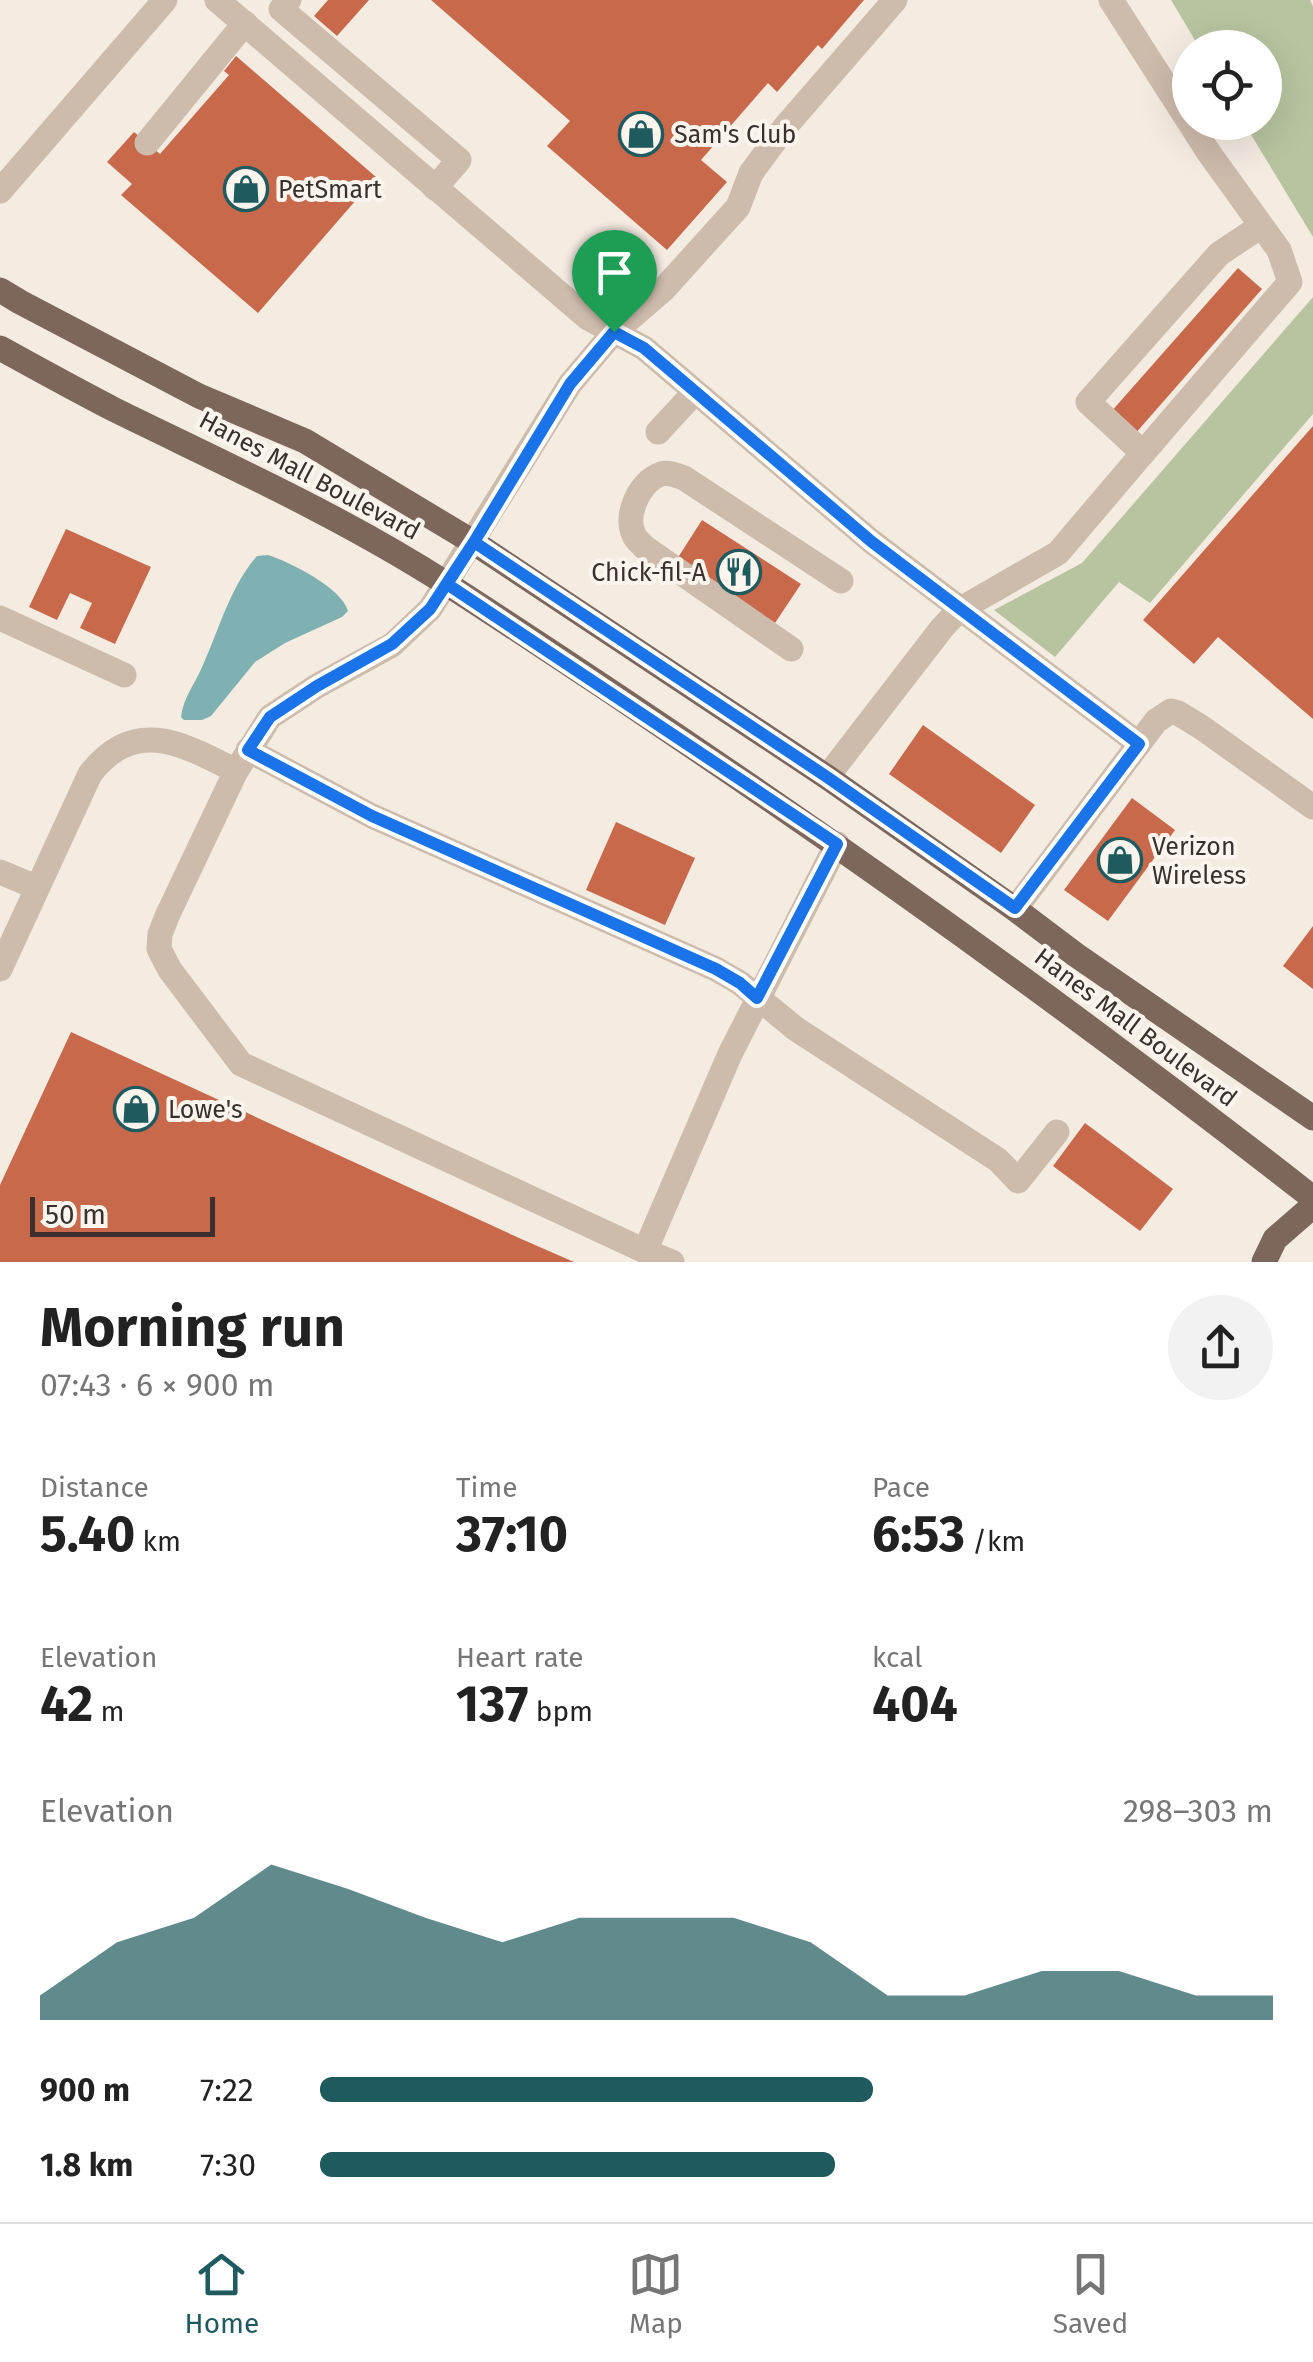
<!DOCTYPE html>
<meta charset="utf-8">
<style>
:root{--surface:#fff;--page:#f2f2f2;--text:#222;--muted:#767676;--line:#e0e0e0;--accent:#1f5a5e}
body{margin:0;font-family:"Fira Sans",sans-serif;background:var(--page);color:var(--text);height:100vh;display:flex;flex-direction:column;font-size:38px;white-space:nowrap}
*{box-sizing:border-box;margin:0}
p{font-size:32px;color:var(--muted)}
.icon{flex:none;width:55px;height:55px;fill:none;stroke:currentColor;stroke-width:2;stroke-linecap:round;stroke-linejoin:round}
.map{position:relative;height:1262px;overflow:hidden}
.sheet{display:flex;flex-direction:column;background:var(--surface);flex:1}
.sheet>*{flex:none}
.tools{position:absolute;left:1172px;top:30px;display:grid;gap:20px}
.tools a{display:grid;place-items:center;width:110px;height:110px;border-radius:50%;background:var(--surface);box-shadow:0 10px 40px #0002;font-size:50px}
.scale{position:absolute;left:30px;bottom:25px;width:185px;box-sizing:border-box;padding-left:10px;border:5px solid #3b302b;border-top:0;font-size:28px;line-height:35px;white-space:nowrap;color:#3b302b;-webkit-text-stroke:8px #fbf5ee;paint-order:stroke}
.pin{position:absolute;display:grid;place-items:center;width:85px;height:85px;color:#fff;margin:-102px -42px;border-radius:50% 50% 50% 0;rotate:-45deg;box-shadow:0 0 10px #0007}
.pin .icon{rotate:45deg}
.round{display:grid;place-items:center;flex:none;width:105px;height:105px;border-radius:52px;background:var(--page)}
.head{display:flex;align-items:center;justify-content:space-between;height:170px;padding:0 40px}
h1{font-size:55px;font-weight:700;line-height:75px}
.stats{display:grid;grid-template-columns:repeat(3,1fr);gap:15px;height:170px;padding:10px 40px}
.stats div{display:grid;align-content:center}
.stats b{font-size:50px;font-weight:700}
.stats small{font-size:28px;font-weight:400}
.stats p{font-size:28px}
.chart{height:280px;padding:20px 40px}
.chart p{display:flex;justify-content:space-between}
.chart svg{width:100%;height:180px;margin-top:10px;fill:var(--accent);opacity:.7}
ul{padding:0 40px;list-style:none;font-size:32px}
li{display:grid;grid-template-columns:160px 120px 1fr;align-items:center;height:75px}
li i{height:25px;border-radius:12px;background:var(--accent)}
.dock{display:flex;justify-content:space-around;align-items:center;height:140px;border-top:2px solid var(--line);background:var(--surface);font-size:28px;color:var(--muted)}
.dock a{display:grid;justify-items:center;gap:5px}
.dock .current{color:var(--accent)}
.map>svg:first-child{display:block}
.green{fill:#b8c4a0}
.water{fill:#7fb0b2}
.building{fill:#c8694b}
.lines{fill:none;stroke-linecap:round;stroke-linejoin:round}
.minor{stroke:#cdbbac;stroke-width:25}
.major{stroke:#7d675c;stroke-width:25}
.route-casing{stroke:#fff;stroke-width:20}
.route{stroke:#1a73e8;stroke-width:12}
.labels{text-anchor:middle;stroke-width:8;stroke-linejoin:round;paint-order:stroke}
.poi-label{font-size:25px;fill:#3b302b;stroke:#fbf5ee;text-anchor:start}
.street-label{font-size:25px;fill:#3b302b;stroke:#fbf5ee}
</style>
<div class="map">
<svg width="1313" height="1262" viewBox="0 0 1313 1262">
<rect width="100%" height="100%" fill="#f4ebe1"/>
<g class="green">
<polygon points="1171,0 1310,0 1313,6 1313,237 1244,123 1265,122 1265,48 1199,47"/>
<polygon points="1313,297 1313,414 1150,603 1119,582 1055,657 994,610 1082,563"/>
</g>
<path class="water" d="M268,555c22,7 74,33 80,56l-6,6 -57,26 -30,19 -44,54 -9,4h-18l-3,-3c2,-19 15,-35 22,-52 16,-36 28,-80 54,-109z"/>
<g class="building">
<polygon points="328,0 369,0 337,36 314,16"/>
<polygon points="431,0 864,0 822,49 818,45 777,92 768,83 701,160 727,182 667,250 547,146 570,121"/>
<polygon points="236,56 376,177 258,313 121,195 132,184 107,162 134,132 160,154 229,75 224,71"/>
<polygon points="1238,268 1262,289 1134,435 1110,413"/>
<polygon points="1313,426 1313,719 1218,637 1194,664 1143,620"/>
<polygon points="702,520 801,584 775,623 677,559"/>
<polygon points="66,529 151,567 115,644 80,628 92,603 70,593 57,620 29,607"/>
<polygon points="923,725 1035,805 1001,853 889,774"/>
<polygon points="1132,798 1175,830 1108,921 1064,890"/>
<polygon points="616,822 695,858 665,925 586,890"/>
<polygon points="1313,926 1313,989 1283,966"/>
<polygon points="71,1032 519,1238 574,1262 0,1262 0,1185"/>
<polygon points="1085,1123 1173,1189 1140,1231 1053,1166"/>
</g>
<g class="lines">
<g class="minor">
<polyline points="217,0 588,318 644,348 871,541 1139,744"/>
<polyline points="289,0 281,9 459,160 435,188"/>
<polyline points="1111,0 1209,153 1279,250 1290,282 1143,453 1088,402 1219,254 1261,226"/>
<polyline points="147,143 245,23"/>
<polyline points="0,191 165,0"/>
<polyline points="658,432 695,392"/>
<polyline points="0,618 124,675"/>
<path d="M791,649l-147,-102c-3,-4 -8,-7 -10,-12 -10,-20 6,-54 27,-61 8,-2 15,1 23,4l157,103"/>
<polyline points="248,750 372,816 716,969 740,983 796,1029 998,1160 1018,1181 1057,1132"/>
<polyline points="827,777 942,628 959,610 1058,553 1143,453"/>
<polyline points="837,844 730,1054 645,1251 241,1064 170,970 159,949 160,934 168,914 236,771 270,717 317,686 392,645 430,609 570,384 614,332 663,290 738,207 751,173 785,127 895,0"/>
<polyline points="0,872 36,887"/>
<polyline points="1015,909 1156,721 1171,711 1178,713 1201,727 1313,807"/>
<path d="M0,969l90,-195c45,-58 93,-30 146,-3"/>
<polyline points="645,1251 672,1262"/>
</g>
<g class="major">
<polyline points="0,290 20,302 199,396 305,441 473,542 827,777 1015,909 1076,955 1313,1118"/>
<path d="M0,348c38,21 76,42 115,62 112,55 226,106 332,174 297,192 587,396 866,614"/>
<polyline points="1264,1262 1275,1239 1313,1206"/>
</g>
</g>
<g class="lines">
<defs>
<polyline id="route" points="614,332 570,384 474,542 430,609 392,644 317,686 270,717 248,750 372,816 716,969 740,983 757,998 837,844 447,584 474,542 827,777 1015,908 1139,744 872,542 644,348 614,332"/>
</defs>
<use href="#route" class="route-casing"/>
<use href="#route" class="route"/>
</g>
<defs>
<symbol id="shop-ring" viewBox="-11 -11 22 22"><circle r="9.5" fill="#fbf5ee" stroke="#1f5a5e" stroke-width="1.5"/><path d="M-5-2.5h2.3a2.7 3.5 0 0 1 5.4 0H5L5.5 6h-11ZM-1.5-2.5h3a1.5 2.3 0 0 0-3 0Z" fill="#1f5a5e"/></symbol>
<symbol id="restaurant-ring" viewBox="-11 -11 22 22"><circle r="9.5" fill="#fbf5ee" stroke="#1f5a5e" stroke-width="1.5"/><path d="M-5-6h1v4h1v-4h1v4h1v-4h1v5L-1.5 .5V6h-2V.5L-5-1ZM5-6V6H3V1.5H1.5Q1.5-4 5-6Z" fill="#1f5a5e"/></symbol>
</defs>
<g fill-rule="evenodd">
<use href="#shop-ring" x="616" y="109" width="50" height="50"/>
<use href="#shop-ring" x="221" y="164" width="50" height="50"/>
<use href="#restaurant-ring" x="714" y="547" width="50" height="50"/>
<use href="#shop-ring" x="1095" y="835" width="50" height="50"/>
<use href="#shop-ring" x="111" y="1084" width="50" height="50"/>
</g>
<g class="labels">
<g class="poi-label">
<text x="674" y="143">Sam's Club</text>
<text x="278" y="198">PetSmart</text>
<text x="706" y="581" text-anchor="end">Chick-fil-A</text>
<text x="1152" y="855">Verizon<tspan x="1152" dy="29">Wireless</tspan></text>
<text x="168" y="1118">Lowe's</text>
</g>
<g class="street-label">
<text transform="translate(310 475) rotate(28)" y="9">Hanes Mall Boulevard</text>
<text transform="translate(1136 1027) rotate(37)" y="9">Hanes Mall Boulevard</text>
</g>
</g>
</svg>
<div class="tools">
<a><svg class="icon" aria-label="locate" viewBox="0 0 24 24"><circle cx="12" cy="12" r="6"/><path d="M12 2v4M12 18v4M2 12h4M18 12h4"/></svg></a>
</div>
<div class="scale">50 m</div>
<div class="pin" style="left:614px;top:332px;background:#1e9e55"><svg class="icon" aria-label="arrive" viewBox="0 0 24 24"><path d="M6 21V4h12l-3 4 3 4H6"/></svg></div>
</div>
<section class="sheet">
<div class="head"><div><h1>Morning run</h1><p>07:43 · 6 × 900 m</p></div><a class="round"><svg class="icon" aria-label="share" viewBox="0 0 24 24"><path d="M12 15V3M7 8l5-5 5 5M5 13v7h14v-7"/></svg></a></div>
<div class="stats">
<div><p>Distance</p><b>5.40<small> km</small></b></div>
<div><p>Time</p><b>37:10</b></div>
<div><p>Pace</p><b>6:53<small> /km</small></b></div>
</div>
<div class="stats">
<div><p>Elevation</p><b>42<small> m</small></b></div>
<div><p>Heart rate</p><b>137<small> bpm</small></b></div>
<div><p>kcal</p><b>404</b></div>
</div>
<div class="chart"><p><span>Elevation</span>298–303 m</p>
<svg viewBox="0 0 160 44" preserveAspectRatio="none"><path d="M0 44V38L10 25L20 19L30 6L40 12L50 19L60 25L70 19L80 19L90 19L100 25L110 38L120 38L130 32L140 32L150 38L160 38V44z"/></svg>
</div>
<ul>
<li><b>900 m</b>7:22<i style="width:58%"></i></li>
<li><b>1.8 km</b>7:30<i style="width:54%"></i></li>
</ul>
</section>
<nav class="dock">
<a class="current"><svg class="icon" aria-label="home" viewBox="0 0 24 24"><path d="M3 11l9-7 9 7M6 9v11h12V9"/></svg>Home</a>
<a><svg class="icon" aria-label="map" viewBox="0 0 24 24"><path d="M3 6l6-2 6 2 6-2v14l-6 2-6-2-6 2zM9 4v14M15 6v14"/></svg>Map</a>
<a><svg class="icon" aria-label="saved" viewBox="0 0 24 24"><path d="M7 4h10v16l-5-4-5 4z"/></svg>Saved</a>
</nav>
